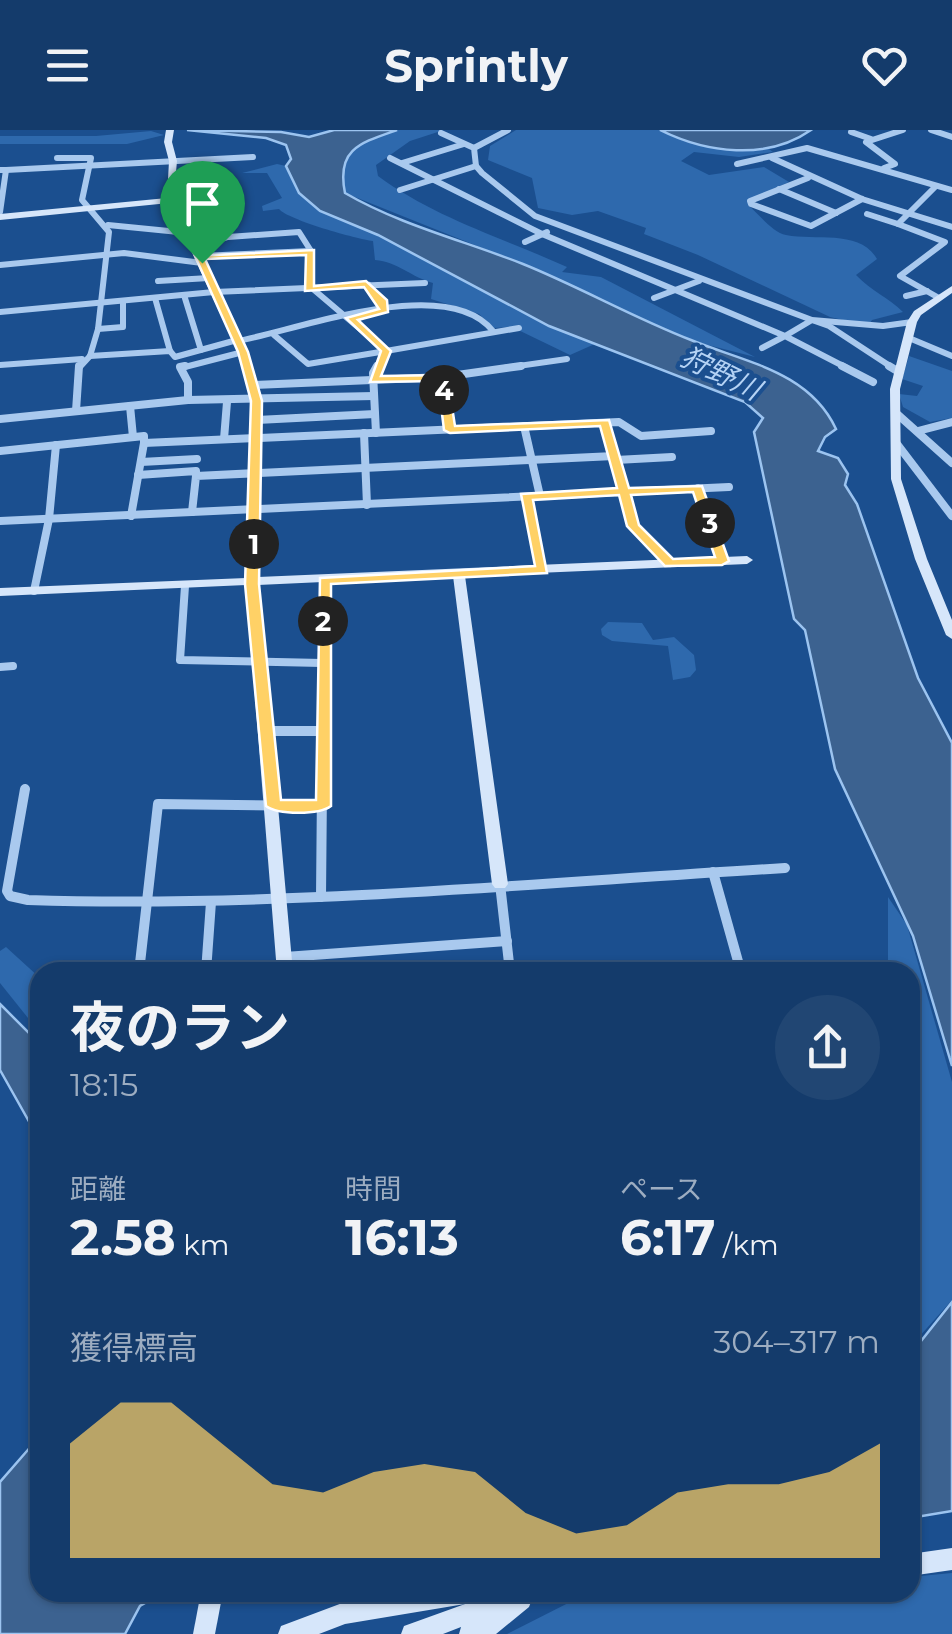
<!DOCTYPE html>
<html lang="ja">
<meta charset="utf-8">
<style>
:root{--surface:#143b6b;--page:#214673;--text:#f1f3f6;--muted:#9dadc1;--line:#33557e;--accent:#ffd166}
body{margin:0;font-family:Montserrat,"Noto Sans JP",sans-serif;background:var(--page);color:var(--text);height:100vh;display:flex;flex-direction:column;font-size:38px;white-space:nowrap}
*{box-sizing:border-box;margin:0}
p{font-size:32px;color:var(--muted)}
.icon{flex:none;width:55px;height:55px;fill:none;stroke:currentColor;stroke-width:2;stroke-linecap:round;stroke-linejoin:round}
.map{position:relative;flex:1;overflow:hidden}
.panel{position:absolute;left:30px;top:832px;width:890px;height:640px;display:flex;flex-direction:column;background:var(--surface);border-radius:30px;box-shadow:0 2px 8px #0004,0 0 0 2px var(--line)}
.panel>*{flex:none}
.pin{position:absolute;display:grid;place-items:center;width:85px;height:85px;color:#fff;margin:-102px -42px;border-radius:50% 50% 50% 0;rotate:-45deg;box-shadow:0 0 10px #0007}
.pin .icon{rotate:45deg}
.km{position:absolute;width:50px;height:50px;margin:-25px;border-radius:50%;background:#222;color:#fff;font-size:28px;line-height:50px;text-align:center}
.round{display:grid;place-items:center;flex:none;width:105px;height:105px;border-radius:52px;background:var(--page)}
.headline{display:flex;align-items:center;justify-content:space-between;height:170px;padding:0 40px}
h1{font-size:55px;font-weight:700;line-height:75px}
.metrics{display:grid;grid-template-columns:repeat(3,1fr);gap:15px;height:170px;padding:10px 40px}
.metrics div{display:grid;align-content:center}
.metrics b{font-size:50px;font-weight:700}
.metrics small{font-size:28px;font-weight:400}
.metrics p{font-size:28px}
.chart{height:280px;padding:20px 40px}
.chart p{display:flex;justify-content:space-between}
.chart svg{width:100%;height:180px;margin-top:10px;fill:var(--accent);opacity:.7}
header{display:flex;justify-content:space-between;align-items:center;height:130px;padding:0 40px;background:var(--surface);font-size:45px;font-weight:700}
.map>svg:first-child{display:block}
.green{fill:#2e69ad}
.water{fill:#3c6290;stroke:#9cc4f0;stroke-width:2.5}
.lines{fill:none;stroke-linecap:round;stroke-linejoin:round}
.street-far2{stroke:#a9c9ee;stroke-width:6}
.street-far1{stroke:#a9c9ee;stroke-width:8}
.street{stroke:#a9c9ee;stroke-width:10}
.secondary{fill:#d6e6fa;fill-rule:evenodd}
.route{fill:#ffd166;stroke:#fff;stroke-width:2.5;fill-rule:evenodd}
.labels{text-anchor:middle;stroke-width:8;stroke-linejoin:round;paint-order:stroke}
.far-water-label{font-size:28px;font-style:italic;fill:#b5d3f5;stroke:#1b4f8f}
</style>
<header><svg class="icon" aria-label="menu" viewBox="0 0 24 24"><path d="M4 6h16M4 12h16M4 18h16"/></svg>Sprintly<svg class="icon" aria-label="heart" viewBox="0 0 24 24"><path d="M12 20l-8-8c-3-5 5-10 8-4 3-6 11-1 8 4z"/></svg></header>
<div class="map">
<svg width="952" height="1504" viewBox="0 0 952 1504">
<rect width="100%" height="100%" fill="#1b4f8f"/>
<g class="green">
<path d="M397,0h47l-34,11 -34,24 2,11c57,42 125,62 189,91l-5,5 39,5 154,80 -63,-16 -165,-75 -182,-73c-9,-44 15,-50 52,-63z"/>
<path d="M516,0h144l41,16 44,4 21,-3 7,5 -34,5 -45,-5 -13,9 28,14 55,-8 25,15 -40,18 -1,5c11,9 25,28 38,30 30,6 74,-6 91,24l-21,16c15,16 33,23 47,37l-31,8 -4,6 -38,-9 -132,-62 -54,-21 2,-6 -48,-17 -26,4 -34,-7 -6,-30 -44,-18 2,-14z"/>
<polygon points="151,1 164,5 127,14 0,14 0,6 96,6"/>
<path d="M277,34l9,2 13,27 21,18 58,24 171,91 48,17 -27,12 -58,-28 -18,1 -15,-14 -48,-15 2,-16c-22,-6 -35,-21 -58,-23l-2,-19c-16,-2 -85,-21 -94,-32l-16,2 -1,-5 20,-8 -15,-25h-25z"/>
<polygon points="909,226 952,241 952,288 930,292 903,277 899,264 917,266 923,256 902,249"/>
<polygon points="608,492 642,493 653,510 674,507 694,525 696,540 690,547 673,550 668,516 612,511 602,505 601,499"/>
<polygon points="888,767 907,795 952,952 952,1170 910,1217 910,842 888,842"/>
<polygon points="6,817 40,848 40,903 0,853 0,821"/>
<polygon points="952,1443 952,1504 507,1504 588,1463 910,1462 910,1447"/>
</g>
<g class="water">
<path d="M187,0l94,2 28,5 25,-7h63c-37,13 -61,19 -52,63 55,32 120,48 178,71 57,23 111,54 168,76 53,22 118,31 145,89l-11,8 -7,14 20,7 10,16 -3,11 12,19 61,174 34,65v323l-39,-130 -78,-167 -30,-139 -11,-11 -40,-187 9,-14 -18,-16 -196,-76 -171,-91 -58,-24 -21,-18 -13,-27 5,-7 -5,-14 -20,-7z"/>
<path d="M660,0h151c-44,31 -105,23 -151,0z"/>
<polygon points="0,874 40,914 40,1011 0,940"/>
<polygon points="952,1172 952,1381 910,1388 910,1225"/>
<polygon points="40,1306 40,1462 162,1463 140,1476 125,1504 0,1504 0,1352"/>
</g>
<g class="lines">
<g class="street-far2">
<polyline points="931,0 952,7"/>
<polyline points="851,2 871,9"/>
<polyline points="441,3 474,18 476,36 482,43 535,86 812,190 883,196 912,192"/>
<polyline points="474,18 508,0"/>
<polyline points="57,28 91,28 82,70 109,102 98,199 90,226 79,238"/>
<polyline points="390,28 542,104 785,206 812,190 829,196 893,238"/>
<polyline points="772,28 862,69 952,97"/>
<polyline points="402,33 464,14"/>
<polyline points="737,34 807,18 952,60"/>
<polyline points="884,38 895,34 866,12 903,0"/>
<polyline points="6,40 253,27"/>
<polyline points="808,48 750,71 751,74 811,96 862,69"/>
<polyline points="185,52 227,49 228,107 196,117"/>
<polyline points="935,57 898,94 945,112 900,146 939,168"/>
<polyline points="779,59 836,83"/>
<polyline points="400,60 476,36"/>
<polyline points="171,70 229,66"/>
<polyline points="0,82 6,40 1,40"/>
<polyline points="867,84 898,94"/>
<polyline points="108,95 189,103"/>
<polyline points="228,107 299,102 311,121 308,159"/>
<polyline points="525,112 547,102"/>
<polyline points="200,126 311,121"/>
<polyline points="0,135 124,123 202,133"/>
<polyline points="158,151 209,148"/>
<polyline points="369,155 386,179"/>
<polyline points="313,159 386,221"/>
<polyline points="184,165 201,220"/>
<polyline points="906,166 927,161"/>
<polyline points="155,168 170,221"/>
<polyline points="654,168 699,151"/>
<polyline points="0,182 214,162 425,153"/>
<polyline points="98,199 123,197 123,171"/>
<polyline points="274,205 308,234 386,221"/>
<polyline points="909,208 952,226"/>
<path d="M238,211c63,-12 209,-68 255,-10"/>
<polyline points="762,218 785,206 847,238"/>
<polyline points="90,226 170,221 175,227 237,210"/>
<polyline points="0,235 82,229"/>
<polyline points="181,238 243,222"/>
<polyline points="376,238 386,221 519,198"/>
<polyline points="504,238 567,229"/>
</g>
<g class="street-far1">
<polyline points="185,236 180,237 188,252 188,270"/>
<polyline points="842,236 873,252"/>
<polyline points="889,236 899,242"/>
<polyline points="443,247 450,300"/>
<polyline points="254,255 443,247 521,236"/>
<polyline points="130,276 133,307"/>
<polyline points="76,281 79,236"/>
<polyline points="896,283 952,333"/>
<polyline points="0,289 188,270 374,266"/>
<polyline points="257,290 375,284"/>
<polyline points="605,293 614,326"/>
<polyline points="524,296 540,366"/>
<polyline points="918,301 952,292"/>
<polyline points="364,303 367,375"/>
<polyline points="376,303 373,243 377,236"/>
<polyline points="224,309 227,272"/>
<polyline points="897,314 952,386"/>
<polyline points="0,321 144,306 144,313 619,292 641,306 711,301"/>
<polyline points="616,330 672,327"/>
<polyline points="141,332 197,329"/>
<polyline points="138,345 196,341 196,345"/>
<polyline points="698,358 723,431"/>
<polyline points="526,367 542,440"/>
<polyline points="192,382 196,346 614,326 633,397 670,433"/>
<polyline points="131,386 144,313"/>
<polyline points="0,391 729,357"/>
<polyline points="185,456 180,530 322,533"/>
<polyline points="34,461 49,389 56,315"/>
<polyline points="0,537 13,536"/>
<polyline points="323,551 324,450"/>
</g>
<g class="street">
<polyline points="266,601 323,601"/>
<path d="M25,659l-18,102 3,5 18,4c252,8 505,-17 757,-32"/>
<polyline points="713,742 741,842"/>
<polyline points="500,754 510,842"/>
<polyline points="321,767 323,548"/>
<polyline points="285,827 507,811"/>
<polyline points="139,842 158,674 324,676"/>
<polyline points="206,842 211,772"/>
</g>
<g class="secondary">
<polygon points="166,0 174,0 172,12 177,31 174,65 248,222 261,271 258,447 747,426 753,430 747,434 465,446 508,754 505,758 495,758 492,754 453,446 258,455 293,842 277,842 246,455 0,466 0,458 246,448 251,271 238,222 169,73 0,90 0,84 167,68 169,31 164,12"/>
<polygon points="952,156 952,163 921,185 917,192 900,259 901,349 927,429 952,490 952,509 946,505 915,429 891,349 890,259 907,192 914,181"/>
<polygon points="952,1418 952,1440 910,1446 910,1424"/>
<polygon points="201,1462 223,1462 215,1504 193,1504"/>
<polygon points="400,1462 480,1462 477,1470 497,1462 540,1462 537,1470 531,1472 529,1477 496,1504 459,1504 461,1497 443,1504 401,1504 404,1496 465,1474 345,1494 319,1504 278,1504 281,1496 345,1472"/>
</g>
</g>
<path class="route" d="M314,120v36l52,-5 21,19 1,12 -30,8 33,31 -10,25 66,-1 8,51 154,-6 20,68 73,-2 27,75 -7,4 -57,1 -38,-40 -8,-31 -86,5 14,73 -216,11v222c-12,9 -53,9 -65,0l-21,-222 6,-183 -13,-49 -43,-96zM306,125l-1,36 59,-4 15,22 -33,9 35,33 -11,31 68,-1 6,49 6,3 150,-7 17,62 -96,6 14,72 -215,12 -4,222h-35l-22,-216 3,-183 -14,-49 -43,-93zM693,362l22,65 -42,2 -34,-34 -8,-30z"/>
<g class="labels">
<g class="far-water-label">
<text transform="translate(721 243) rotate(26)" y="10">狩野川</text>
</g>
</g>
</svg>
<div class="pin" style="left:202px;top:133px;background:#1e9e55"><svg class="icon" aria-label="arrive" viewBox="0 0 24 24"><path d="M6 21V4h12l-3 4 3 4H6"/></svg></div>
<b class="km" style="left:254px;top:414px">1</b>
<b class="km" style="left:323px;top:491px">2</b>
<b class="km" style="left:710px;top:393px">3</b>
<b class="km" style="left:444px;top:260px">4</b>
<section class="panel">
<div class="headline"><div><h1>夜のラン</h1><p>18:15</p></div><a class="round"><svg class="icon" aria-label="share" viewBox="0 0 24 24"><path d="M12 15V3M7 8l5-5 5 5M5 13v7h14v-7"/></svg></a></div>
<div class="metrics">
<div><p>距離</p><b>2.58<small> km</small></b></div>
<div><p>時間</p><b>16:13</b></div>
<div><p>ペース</p><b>6:17<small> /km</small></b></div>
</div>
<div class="chart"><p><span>獲得標高</span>304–317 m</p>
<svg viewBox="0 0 160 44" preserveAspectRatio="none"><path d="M0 44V16L10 6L20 6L30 16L40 26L50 28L60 23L70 21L80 23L90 33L100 38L110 36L120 28L130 26L140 26L150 23L160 16V44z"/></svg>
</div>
</section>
</div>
